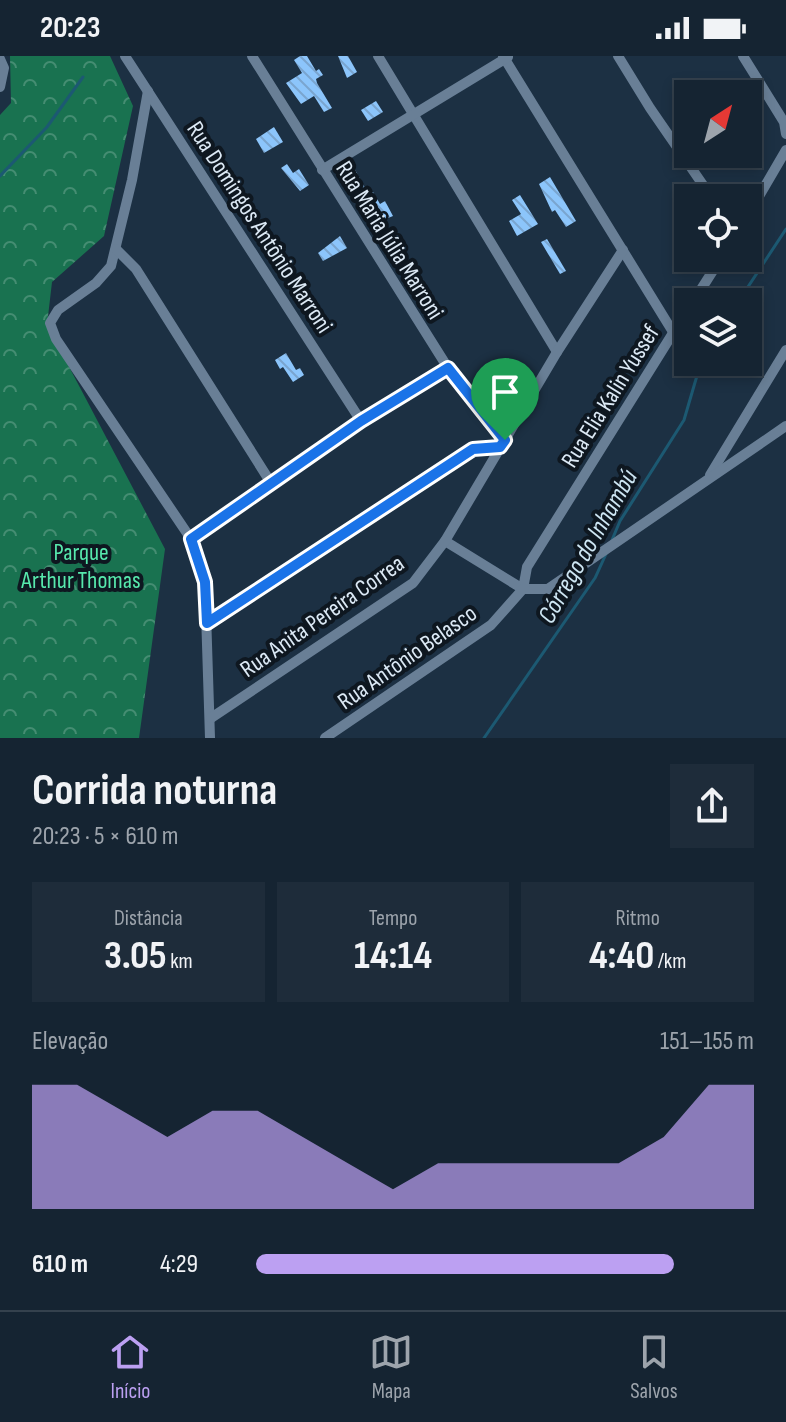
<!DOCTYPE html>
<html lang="pt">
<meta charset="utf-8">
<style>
:root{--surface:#152432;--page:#1e2c3a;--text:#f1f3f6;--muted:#9da4ac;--line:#34414d;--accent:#bca0f2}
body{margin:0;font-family:"Sofia Sans Condensed",sans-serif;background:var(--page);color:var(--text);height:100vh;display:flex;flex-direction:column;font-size:30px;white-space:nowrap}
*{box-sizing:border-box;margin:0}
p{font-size:26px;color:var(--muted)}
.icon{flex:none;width:44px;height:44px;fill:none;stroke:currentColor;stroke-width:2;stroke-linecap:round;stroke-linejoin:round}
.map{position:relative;height:682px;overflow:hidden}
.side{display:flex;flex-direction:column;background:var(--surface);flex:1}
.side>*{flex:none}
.needle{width:52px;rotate:36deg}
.controls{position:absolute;left:674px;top:24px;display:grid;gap:16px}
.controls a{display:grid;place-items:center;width:88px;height:88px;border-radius:0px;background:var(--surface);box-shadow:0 4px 12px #0003,0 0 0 2px var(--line);font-size:40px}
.pin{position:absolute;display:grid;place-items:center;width:68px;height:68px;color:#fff;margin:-82px -34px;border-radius:50% 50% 50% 0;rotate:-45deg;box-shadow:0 0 8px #0007}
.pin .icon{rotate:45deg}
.round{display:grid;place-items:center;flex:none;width:84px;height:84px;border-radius:0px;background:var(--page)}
.head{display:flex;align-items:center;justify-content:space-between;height:136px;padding:0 32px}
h1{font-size:44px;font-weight:700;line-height:60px}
.figures{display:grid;grid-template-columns:repeat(3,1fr);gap:12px;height:136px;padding:8px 32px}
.figures div{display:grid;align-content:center;border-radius:0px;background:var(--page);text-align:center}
.figures b{font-size:40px;font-weight:700}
.figures small{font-size:22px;font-weight:400}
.figures p{font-size:22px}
.chart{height:224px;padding:16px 32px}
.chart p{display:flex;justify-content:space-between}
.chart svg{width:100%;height:144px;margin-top:8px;fill:var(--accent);opacity:.7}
ul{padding:0 32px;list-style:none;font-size:26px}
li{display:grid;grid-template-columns:128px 96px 1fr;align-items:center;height:60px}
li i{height:20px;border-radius:10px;background:var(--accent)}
.status{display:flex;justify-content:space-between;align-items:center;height:56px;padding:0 40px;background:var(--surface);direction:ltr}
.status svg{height:22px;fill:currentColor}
.tabs{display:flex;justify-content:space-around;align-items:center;height:112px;border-top:2px solid var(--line);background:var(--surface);font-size:22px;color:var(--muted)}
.tabs a{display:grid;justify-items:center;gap:4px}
.tabs .active{color:var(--accent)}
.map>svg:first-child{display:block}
.forest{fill:url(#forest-crowns)}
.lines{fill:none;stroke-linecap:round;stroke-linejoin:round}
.stream{stroke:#1c5972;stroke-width:3}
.building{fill:url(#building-back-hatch)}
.minor{stroke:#697f96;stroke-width:10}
.route-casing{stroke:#fff;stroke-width:16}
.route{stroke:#1a73e8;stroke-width:10}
.labels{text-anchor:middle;stroke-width:8;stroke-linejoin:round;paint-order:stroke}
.street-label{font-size:24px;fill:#dce9f5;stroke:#0e1720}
.park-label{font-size:24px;fill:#57e9ad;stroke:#0e1720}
.water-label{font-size:26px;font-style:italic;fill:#cee6f3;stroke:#0e1720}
</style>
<div class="status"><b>20:23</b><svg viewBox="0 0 49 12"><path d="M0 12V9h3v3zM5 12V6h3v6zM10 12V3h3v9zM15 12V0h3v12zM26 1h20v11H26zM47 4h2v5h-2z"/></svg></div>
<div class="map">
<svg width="786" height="682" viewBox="0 0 786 682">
<defs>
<pattern id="forest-crowns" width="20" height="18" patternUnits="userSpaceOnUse" patternTransform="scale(2)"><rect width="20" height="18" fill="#197250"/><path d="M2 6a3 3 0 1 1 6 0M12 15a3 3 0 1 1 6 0" fill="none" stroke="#458d72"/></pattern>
<pattern id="building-back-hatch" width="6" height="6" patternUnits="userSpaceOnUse" patternTransform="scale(2)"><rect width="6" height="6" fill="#8cc5fb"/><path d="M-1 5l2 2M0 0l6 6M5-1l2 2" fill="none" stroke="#7aa5cf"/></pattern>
</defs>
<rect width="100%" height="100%" fill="#1c3043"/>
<polygon class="forest" points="10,0 110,0 133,50 104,180 52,226 47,269 165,493 139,682 0,682 0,59 11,47"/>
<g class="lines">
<g class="stream">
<polyline points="0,120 47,71 83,21"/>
<polyline points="738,246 786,173"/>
<polyline points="612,484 620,465 684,364 701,306"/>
<polyline points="484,682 595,522 606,498"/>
</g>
</g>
<g class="building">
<polygon points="300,0 307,0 316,15 319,13 323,19 316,23 317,27 332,52 324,56 314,40 301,48 286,27 302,17 294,4"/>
<polygon points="338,0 348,0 357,16 347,22"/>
<polygon points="376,45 383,56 368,65 361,54"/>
<polygon points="274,71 283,86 264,97 256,83"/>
<polygon points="287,108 293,117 299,113 309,129 300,135 281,112"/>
<polygon points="353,110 369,139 373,136 380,148 385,145 393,160 374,168 343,116"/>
<polygon points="550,121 576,165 566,171 555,154 552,156 539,128"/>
<polygon points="520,139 538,168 517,180 509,165 521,158 512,144"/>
<polygon points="340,180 347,192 323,205 318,197"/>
<polygon points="547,183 566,215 560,218 541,186"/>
<polygon points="286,297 296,314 300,312 304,319 293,326 283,311 280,313 275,304"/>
</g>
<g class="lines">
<g class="minor">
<polyline points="125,0 361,365"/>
<polyline points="252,0 448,312 505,384"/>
<polyline points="378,0 557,296"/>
<polyline points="503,0 673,276"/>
<polyline points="618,0 650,52 712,142"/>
<polyline points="743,0 784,66 786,78"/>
<polyline points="0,3 4,12 0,31"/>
<polyline points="148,35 132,124 111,210 96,227 58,254 50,267 56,283 191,483 205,526 210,682"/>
<polyline points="322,114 508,1"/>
<polyline points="748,159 786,94"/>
<polyline points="116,193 136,213 271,427"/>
<polyline points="693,246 721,202"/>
<polyline points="710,419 786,294"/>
<polyline points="191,483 361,365 448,312"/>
<polyline points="445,485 523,533 527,511 688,253"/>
<polyline points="207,567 473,393 500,391"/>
<polyline points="211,662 413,527 445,485 557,296 623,194"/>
<polyline points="325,682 491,569 523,533 548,533 786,370"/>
</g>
</g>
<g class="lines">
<defs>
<polygon id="route" points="448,312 505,384 500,391 473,393 207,567 205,526 191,483 361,365"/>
</defs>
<use href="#route" class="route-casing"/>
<use href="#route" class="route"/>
</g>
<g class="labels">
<g class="street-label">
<text transform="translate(260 171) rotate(57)" y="8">Rua Domingos Antônio Marroni</text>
<text transform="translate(390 184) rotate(58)" y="8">Rua Maria Júlia Marroni</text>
<text transform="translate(610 340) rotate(-58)" y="8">Rua Elia Kalin Yussef</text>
<text transform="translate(322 560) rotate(-35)" y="8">Rua Anita Pereira Correa</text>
<text transform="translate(407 601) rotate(-35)" y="8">Rua Antônio Belasco</text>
</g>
<g class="park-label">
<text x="81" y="504">Parque<tspan x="81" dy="28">Arthur Thomas</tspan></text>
</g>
<g class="water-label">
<text transform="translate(587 490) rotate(-60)" y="9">Córrego do Inhambú</text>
</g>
</g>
</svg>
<div class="controls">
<a><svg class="needle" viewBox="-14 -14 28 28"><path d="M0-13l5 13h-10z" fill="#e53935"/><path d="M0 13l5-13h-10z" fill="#9da4ac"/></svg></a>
<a><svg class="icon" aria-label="locate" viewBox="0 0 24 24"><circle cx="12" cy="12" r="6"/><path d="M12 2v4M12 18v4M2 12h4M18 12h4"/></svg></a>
<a><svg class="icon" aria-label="layers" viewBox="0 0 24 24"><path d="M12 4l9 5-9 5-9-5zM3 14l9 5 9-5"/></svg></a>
</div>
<div class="pin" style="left:505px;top:384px;background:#1e9e55"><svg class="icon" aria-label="arrive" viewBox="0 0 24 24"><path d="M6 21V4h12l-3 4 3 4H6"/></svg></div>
</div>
<section class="side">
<div class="head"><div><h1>Corrida noturna</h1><p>20:23 · 5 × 610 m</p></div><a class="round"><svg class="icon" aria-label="share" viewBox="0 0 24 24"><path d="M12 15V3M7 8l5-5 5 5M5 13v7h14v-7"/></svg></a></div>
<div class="figures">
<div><p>Distância</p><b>3.05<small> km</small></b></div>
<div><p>Tempo</p><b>14:14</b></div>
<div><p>Ritmo</p><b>4:40<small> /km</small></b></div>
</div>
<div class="chart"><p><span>Elevação</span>151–155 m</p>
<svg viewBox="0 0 160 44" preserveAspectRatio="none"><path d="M0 44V6L10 6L20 14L30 22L40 14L50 14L60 22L70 30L80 38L90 30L100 30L110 30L120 30L130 30L140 22L150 6L160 6V44z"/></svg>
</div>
<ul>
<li><b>610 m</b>4:29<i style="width:84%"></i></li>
</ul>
</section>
<nav class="tabs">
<a class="active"><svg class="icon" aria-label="home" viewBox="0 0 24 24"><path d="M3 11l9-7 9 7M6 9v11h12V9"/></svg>Início</a>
<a><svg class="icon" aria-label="map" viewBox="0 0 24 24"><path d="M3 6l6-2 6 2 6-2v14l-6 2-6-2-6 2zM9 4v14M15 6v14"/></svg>Mapa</a>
<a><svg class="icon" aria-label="saved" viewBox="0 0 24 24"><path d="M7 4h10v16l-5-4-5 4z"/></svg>Salvos</a>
</nav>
